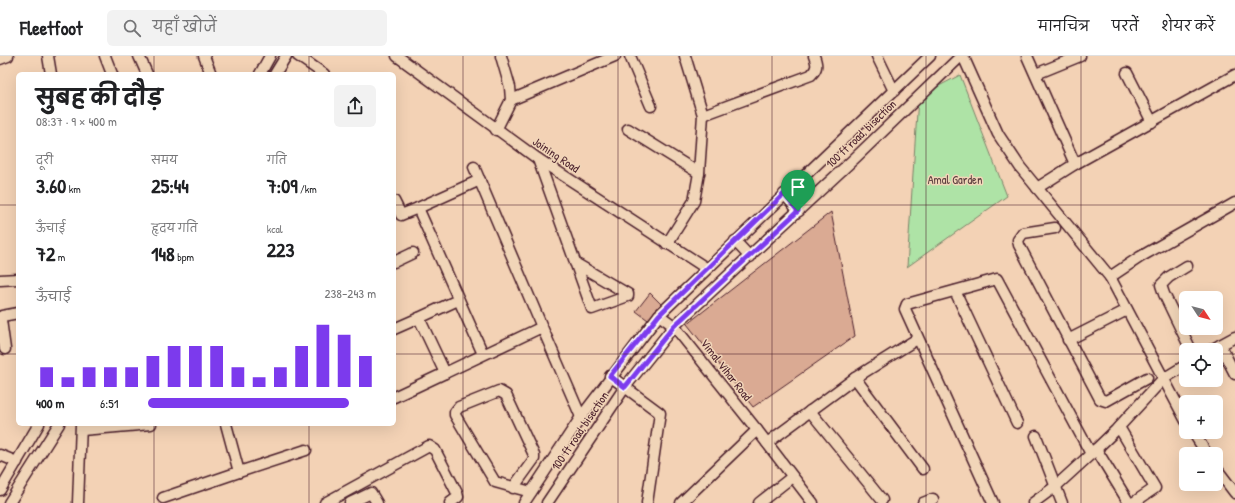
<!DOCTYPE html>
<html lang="hi">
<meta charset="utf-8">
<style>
:root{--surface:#fff;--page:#f2f2f2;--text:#202124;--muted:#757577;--line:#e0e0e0;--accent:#7c3aed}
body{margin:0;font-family:"Patrick Hand","Playpen Sans Deva",sans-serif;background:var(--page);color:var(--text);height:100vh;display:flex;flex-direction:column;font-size:15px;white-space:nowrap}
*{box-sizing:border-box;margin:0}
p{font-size:13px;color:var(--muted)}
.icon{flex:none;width:22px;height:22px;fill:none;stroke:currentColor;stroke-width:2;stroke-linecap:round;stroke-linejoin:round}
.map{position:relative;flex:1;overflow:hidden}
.sheet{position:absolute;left:16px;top:16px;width:380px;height:354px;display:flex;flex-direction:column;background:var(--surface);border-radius:6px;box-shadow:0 4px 16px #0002}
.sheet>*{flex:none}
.needle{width:26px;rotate:126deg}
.tools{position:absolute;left:1179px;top:235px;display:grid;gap:8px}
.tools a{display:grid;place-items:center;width:44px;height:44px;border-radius:6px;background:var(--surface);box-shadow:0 4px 16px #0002;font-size:20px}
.pin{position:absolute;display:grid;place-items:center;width:34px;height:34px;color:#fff;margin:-41px -17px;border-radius:50% 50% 50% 0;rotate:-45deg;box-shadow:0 0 4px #0007}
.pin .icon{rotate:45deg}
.round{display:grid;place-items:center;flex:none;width:42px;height:42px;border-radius:6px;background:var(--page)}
.summary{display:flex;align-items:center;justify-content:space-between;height:68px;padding:0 20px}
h1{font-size:22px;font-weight:700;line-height:30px}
.stats{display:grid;grid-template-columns:repeat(3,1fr);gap:6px;height:68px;padding:4px 20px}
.stats div{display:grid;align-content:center}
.stats b{font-size:20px;font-weight:700}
.stats small{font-size:11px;font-weight:400}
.stats p{font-size:11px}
.chart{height:112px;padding:8px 20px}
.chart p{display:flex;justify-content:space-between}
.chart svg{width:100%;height:72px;margin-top:4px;stroke:var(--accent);stroke-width:6}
ul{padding:0 20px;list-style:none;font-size:13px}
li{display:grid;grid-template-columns:64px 48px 1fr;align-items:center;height:30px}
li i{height:10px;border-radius:5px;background:var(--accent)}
header{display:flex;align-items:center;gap:24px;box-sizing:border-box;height:56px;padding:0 20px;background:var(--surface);border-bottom:1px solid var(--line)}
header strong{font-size:19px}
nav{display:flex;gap:22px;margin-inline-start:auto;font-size:14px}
.search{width:280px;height:36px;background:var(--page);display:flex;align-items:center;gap:10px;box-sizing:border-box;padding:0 14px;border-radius:6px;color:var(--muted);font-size:15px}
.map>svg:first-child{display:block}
.green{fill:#aee3a6;stroke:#7c8168}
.building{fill:#daaa93;stroke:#4a1f2b}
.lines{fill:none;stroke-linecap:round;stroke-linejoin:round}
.minor-casing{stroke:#4a1f2b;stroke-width:13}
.minor{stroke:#f1d5b8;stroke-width:10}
.route-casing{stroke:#fff;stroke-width:8}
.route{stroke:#7c3aed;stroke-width:5}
.grid{fill:none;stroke:#4a1f2b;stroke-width:1;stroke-opacity:0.55}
.labels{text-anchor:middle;stroke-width:3;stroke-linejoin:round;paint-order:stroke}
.street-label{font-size:12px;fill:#4a1f2b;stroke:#f1d5b8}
.park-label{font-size:12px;fill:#593c3d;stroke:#f1d5b8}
</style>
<header>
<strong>Fleetfoot</strong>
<div class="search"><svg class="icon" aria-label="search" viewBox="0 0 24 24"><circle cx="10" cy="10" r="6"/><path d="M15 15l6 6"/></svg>यहाँ खोजें</div>
<nav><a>मानचित्र</a><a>परतें</a><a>शेयर करें</a></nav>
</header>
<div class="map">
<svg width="1235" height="447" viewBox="0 0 1235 447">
<rect width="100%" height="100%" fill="#f3d2b5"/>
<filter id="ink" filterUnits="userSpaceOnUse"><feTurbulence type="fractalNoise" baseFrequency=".025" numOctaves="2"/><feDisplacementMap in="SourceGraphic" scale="8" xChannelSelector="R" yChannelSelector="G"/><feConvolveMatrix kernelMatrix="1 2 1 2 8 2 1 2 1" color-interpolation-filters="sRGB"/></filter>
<g filter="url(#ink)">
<polygon class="green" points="960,19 1007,140 907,211 918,41"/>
<g class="building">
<polygon points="831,156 855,280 753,351 687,268"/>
<polygon points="650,237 661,248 648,264 636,255"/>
</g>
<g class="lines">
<defs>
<g id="minor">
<polyline points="48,0 51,18"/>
<polyline points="105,0 112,18"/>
<polyline points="139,0 147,18"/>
<polyline points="204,0 211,18"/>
<polyline points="298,0 324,18"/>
<polyline points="397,0 538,103 706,212"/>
<polyline points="630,0 651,50"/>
<polyline points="877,0 894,35"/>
<polyline points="963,0 998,78 1020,111 1110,221 1186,365"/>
<polyline points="1027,0 1075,108"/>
<polyline points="0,3 8,0"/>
<polyline points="1127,17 1152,66"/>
<polyline points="260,18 270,0"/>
<polyline points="275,18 286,0"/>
<polyline points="1036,18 1080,0"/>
<polyline points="511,44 615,0"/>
<path d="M703,59l108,-40c7,-7 6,-11 3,-19"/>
<polyline points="628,73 699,117"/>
<polyline points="496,74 511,44 510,31 501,0"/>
<polyline points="538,103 592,253 628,240 628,238 575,207"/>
<polyline points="474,111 542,271"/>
<polyline points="1037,132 1075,108 1235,19"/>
<polyline points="784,138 799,155"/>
<polyline points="394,145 401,159 418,152 483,298"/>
<polyline points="418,152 480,124"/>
<polyline points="1055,172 1023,177 1018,184 1019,189 1100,343 1106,345 1147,322"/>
<polyline points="735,185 750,201"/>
<polyline points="667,188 694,145 699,117 703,59 685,0"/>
<polyline points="394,206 413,197"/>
<polyline points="1187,210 1169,221 1161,229 1164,238 1191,294"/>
<polyline points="1110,221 1140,201 1235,147"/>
<polyline points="0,224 18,223"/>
<polyline points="955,235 1017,367"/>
<polyline points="659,259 674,270 757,374"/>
<polyline points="419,262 458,244"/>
<polyline points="394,273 419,262 445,317 542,271 581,361"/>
<polyline points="1068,284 1127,254"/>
<polyline points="1220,289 1235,318"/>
<polyline points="5,293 1,264 2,260 18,257"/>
<polyline points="1211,294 1235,281"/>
<polyline points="610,320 660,357 647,447"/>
<polyline points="855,322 923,413"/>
<polyline points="394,341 445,317"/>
<polyline points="810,355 882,444"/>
<polyline points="226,368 239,416 306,394"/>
<polyline points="1119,371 1155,432 1133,447"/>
<polyline points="82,374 151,368"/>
<polyline points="1193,376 1207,398"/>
<polyline points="1036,380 1062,447"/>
<polyline points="767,387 855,322 917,283"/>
<polyline points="1096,393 1129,447"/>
<polyline points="0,399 17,406"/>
<polyline points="1216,412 1235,437"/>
<polyline points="513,432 534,403 534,399 506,339 499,335 459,351 455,356 455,359 495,426 531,436"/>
<polyline points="0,434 39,368"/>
<polyline points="163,442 239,416"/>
<polyline points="9,447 59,368"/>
<polyline points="78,447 81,368"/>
<polyline points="325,447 429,390 435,394 457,437 458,441 450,447"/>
<polyline points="350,447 371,437 377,447"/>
<polyline points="524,447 581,361 659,259 930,0"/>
<polyline points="547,447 625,331 674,270 855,102 961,0"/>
<polyline points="681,447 757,374 813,447"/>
<polyline points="759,447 792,421"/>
<polyline points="923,447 933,443"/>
<polyline points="993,447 905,253 907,248 997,223 1091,398"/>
<polyline points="1033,447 1056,430 1091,398 1116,374 1163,323 1186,309"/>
</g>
</defs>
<use href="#minor" class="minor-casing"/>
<use href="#minor" class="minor"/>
</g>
</g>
<g class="lines" filter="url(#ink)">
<defs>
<polygon id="route" points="784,138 798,155 674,270 625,331 610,320 659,259"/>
</defs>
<use href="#route" class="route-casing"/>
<use href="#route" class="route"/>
</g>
<path class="grid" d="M154,0v18M309,0v18M463,0v447M618,0v447M772,0v447M926,0v447M1081,0v447M0,149h18M394,149h841M0,298h18M394,298h792M1216,298h19M154,368v79M309,368v79"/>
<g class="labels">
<g class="street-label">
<text transform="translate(861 78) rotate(-44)" y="4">100 ft road, bisection</text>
<text transform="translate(556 99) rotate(34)" y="4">Joining Road</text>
<text transform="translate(726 314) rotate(52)" y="4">Vimal Vihar Road</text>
<text transform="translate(580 375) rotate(-56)" y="4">100 ft road, bisection</text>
</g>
<g class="park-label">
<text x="955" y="128">Amal Garden</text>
</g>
</g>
</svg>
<div class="tools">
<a><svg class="needle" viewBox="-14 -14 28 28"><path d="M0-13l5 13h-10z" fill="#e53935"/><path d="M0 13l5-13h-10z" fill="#757577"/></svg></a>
<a><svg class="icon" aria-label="locate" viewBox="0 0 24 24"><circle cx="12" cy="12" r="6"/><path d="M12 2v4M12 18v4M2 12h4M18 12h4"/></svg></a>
<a>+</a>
<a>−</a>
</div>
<div class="pin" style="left:798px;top:155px;background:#1e9e55"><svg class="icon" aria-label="arrive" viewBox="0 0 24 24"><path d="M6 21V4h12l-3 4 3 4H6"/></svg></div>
<section class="sheet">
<div class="summary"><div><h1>सुबह की दौड़</h1><p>08:37 · 9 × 400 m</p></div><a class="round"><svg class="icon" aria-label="share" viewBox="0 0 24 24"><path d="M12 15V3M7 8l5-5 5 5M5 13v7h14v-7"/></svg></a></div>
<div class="stats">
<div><p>दूरी</p><b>3.60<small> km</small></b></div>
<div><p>समय</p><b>25:44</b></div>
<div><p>गति</p><b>7:09<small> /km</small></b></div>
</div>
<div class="stats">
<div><p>ऊँचाई</p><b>72<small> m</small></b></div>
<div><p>हृदय गति</p><b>148<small> bpm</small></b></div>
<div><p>kcal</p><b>223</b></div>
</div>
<div class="chart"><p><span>ऊँचाई</span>238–243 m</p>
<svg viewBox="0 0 160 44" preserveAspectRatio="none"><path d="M5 44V32M15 44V38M25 44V32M35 44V32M45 44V32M55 44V25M65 44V19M75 44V19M85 44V19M95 44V32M105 44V38M115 44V32M125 44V19M135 44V6M145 44V12M155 44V25"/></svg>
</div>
<ul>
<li><b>400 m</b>6:51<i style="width:88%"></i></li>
</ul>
</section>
</div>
